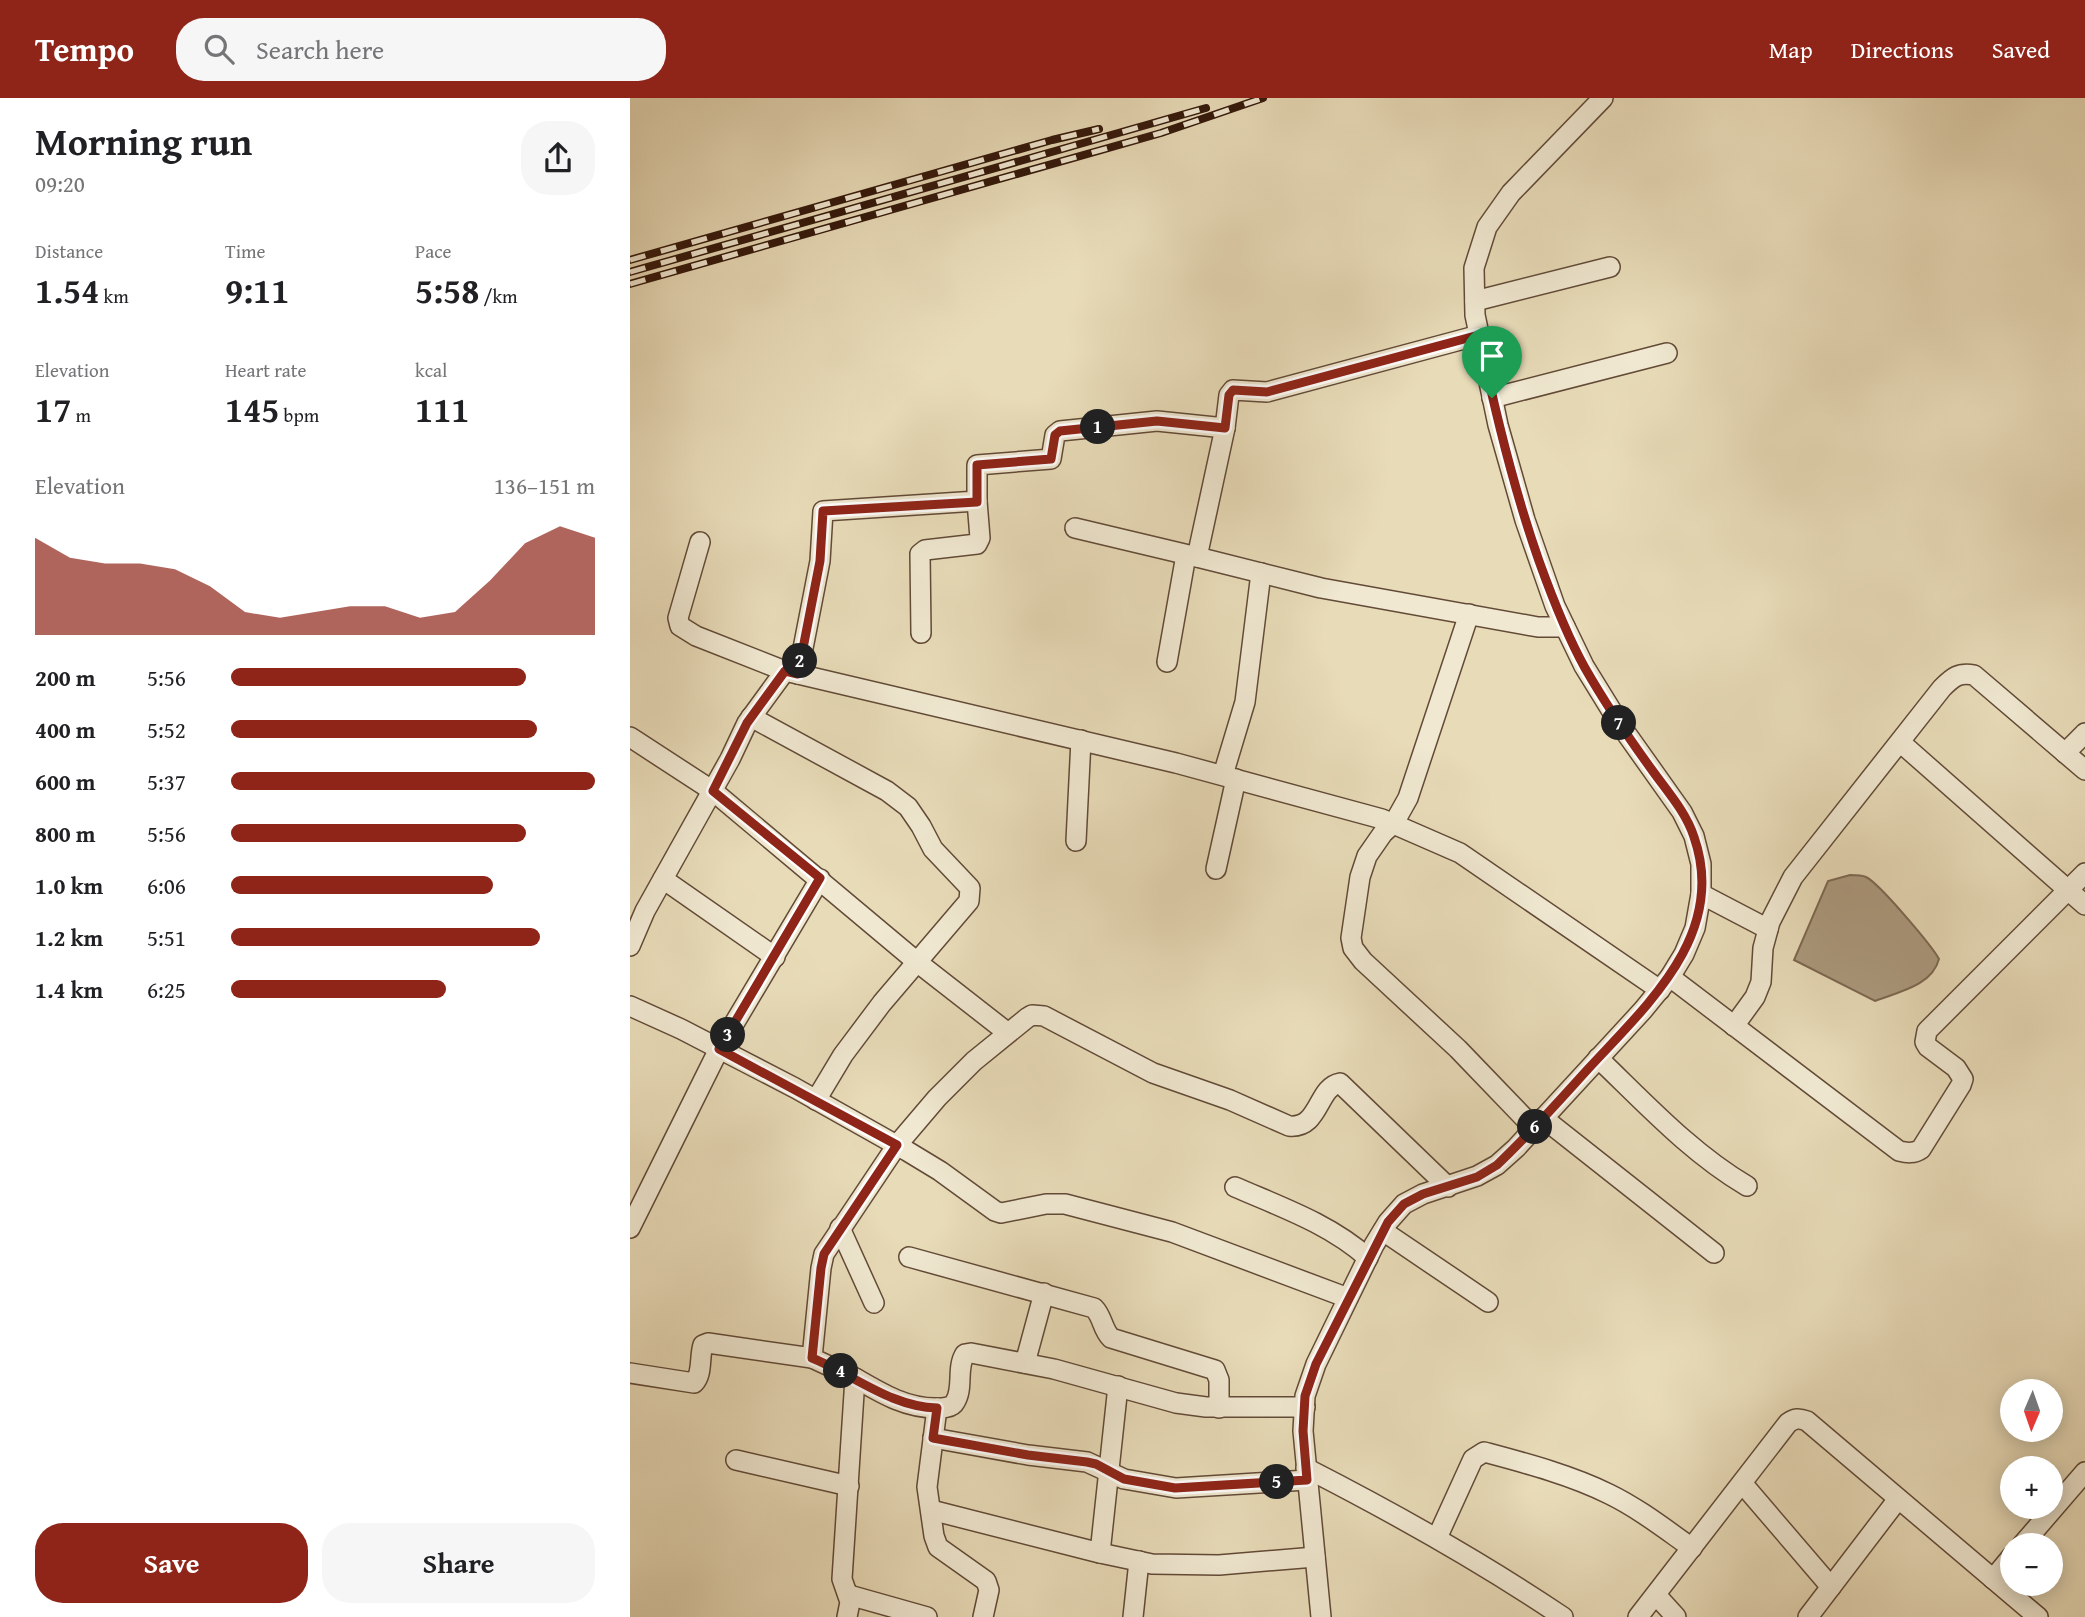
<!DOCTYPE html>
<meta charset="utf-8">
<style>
:root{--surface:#fff;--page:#f6f6f6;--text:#202124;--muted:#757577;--accent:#8f2418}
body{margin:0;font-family:"Gentium Book Plus",serif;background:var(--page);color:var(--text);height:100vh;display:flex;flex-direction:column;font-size:26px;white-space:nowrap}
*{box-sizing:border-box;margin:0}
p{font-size:23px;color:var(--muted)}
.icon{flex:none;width:38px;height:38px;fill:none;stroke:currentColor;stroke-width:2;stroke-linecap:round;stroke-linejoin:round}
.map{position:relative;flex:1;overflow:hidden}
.panel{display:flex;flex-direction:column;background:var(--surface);width:630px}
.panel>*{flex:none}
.needle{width:46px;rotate:182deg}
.fabs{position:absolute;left:1370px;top:1281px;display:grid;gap:14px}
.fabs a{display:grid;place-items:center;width:63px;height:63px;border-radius:50%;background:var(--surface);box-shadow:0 4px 18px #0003;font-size:35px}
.pin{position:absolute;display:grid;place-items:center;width:60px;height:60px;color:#fff;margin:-72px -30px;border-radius:50% 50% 50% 0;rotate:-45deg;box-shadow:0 0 7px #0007}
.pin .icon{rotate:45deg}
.km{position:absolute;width:35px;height:35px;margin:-18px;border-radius:50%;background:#222;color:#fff;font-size:19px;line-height:35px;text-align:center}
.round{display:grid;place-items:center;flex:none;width:74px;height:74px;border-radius:28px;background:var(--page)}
.head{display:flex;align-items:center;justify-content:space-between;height:119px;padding:0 35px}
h1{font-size:38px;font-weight:800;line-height:52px}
.metrics{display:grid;grid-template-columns:repeat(3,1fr);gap:10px;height:119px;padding:7px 35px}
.metrics div{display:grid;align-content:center}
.metrics b{font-size:35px;font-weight:800}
.metrics small{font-size:19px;font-weight:400}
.metrics p{font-size:19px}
.chart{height:196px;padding:14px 35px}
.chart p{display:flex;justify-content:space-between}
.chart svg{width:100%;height:126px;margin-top:7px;fill:var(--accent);opacity:.7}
.action{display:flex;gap:14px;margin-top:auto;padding:14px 35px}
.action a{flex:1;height:80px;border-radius:28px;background:var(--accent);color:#fff;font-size:28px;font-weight:800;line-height:80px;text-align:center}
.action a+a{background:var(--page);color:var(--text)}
ul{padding:0 35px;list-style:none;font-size:23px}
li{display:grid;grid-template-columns:112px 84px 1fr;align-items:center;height:52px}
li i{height:18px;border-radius:9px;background:var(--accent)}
header{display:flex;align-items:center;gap:42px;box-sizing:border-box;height:98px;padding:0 35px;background:var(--accent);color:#fff}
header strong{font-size:33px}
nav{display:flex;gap:38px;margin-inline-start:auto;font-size:24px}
.search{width:490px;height:63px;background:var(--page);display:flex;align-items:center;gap:18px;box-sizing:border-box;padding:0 24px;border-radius:28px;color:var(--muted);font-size:26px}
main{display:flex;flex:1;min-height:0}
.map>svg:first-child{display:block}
.water{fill:#ab997e;stroke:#7c6650;stroke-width:2}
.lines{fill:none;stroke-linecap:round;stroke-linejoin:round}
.minor-casing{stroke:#624a37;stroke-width:22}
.minor{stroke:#f0e8d1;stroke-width:19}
.rail-casing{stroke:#35190c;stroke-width:8}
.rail{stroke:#f0e8d1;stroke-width:5;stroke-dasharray:16;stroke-linecap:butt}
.route-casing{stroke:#fff;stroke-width:14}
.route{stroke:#8f2418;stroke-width:9}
</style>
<header>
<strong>Tempo</strong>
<div class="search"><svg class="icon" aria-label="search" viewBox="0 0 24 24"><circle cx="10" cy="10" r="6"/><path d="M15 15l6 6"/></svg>Search here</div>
<nav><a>Map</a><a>Directions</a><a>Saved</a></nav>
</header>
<main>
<section class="panel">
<div class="head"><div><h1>Morning run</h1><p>09:20</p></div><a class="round"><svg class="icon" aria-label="share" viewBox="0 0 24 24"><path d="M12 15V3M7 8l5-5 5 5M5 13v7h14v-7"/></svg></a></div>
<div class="metrics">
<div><p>Distance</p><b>1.54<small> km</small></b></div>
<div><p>Time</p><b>9:11</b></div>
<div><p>Pace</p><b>5:58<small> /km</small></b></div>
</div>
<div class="metrics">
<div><p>Elevation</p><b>17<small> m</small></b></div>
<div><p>Heart rate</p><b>145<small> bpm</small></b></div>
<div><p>kcal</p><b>111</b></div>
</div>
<div class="chart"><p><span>Elevation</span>136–151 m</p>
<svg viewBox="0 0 160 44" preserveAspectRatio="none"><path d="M0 44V10L10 17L20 19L30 19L40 21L50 27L60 36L70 38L80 36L90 34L100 34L110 38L120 36L130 25L140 12L150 6L160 10V44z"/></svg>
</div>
<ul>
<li><b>200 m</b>5:56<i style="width:81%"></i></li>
<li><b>400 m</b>5:52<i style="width:84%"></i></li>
<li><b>600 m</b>5:37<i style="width:100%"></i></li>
<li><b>800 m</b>5:56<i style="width:81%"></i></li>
<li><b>1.0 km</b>6:06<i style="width:72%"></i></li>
<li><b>1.2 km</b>5:51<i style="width:85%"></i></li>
<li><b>1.4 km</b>6:25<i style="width:59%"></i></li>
</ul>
<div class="action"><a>Save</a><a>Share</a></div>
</section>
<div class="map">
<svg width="1455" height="1519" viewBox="0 0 1455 1519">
<rect width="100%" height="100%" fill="#e8dbb8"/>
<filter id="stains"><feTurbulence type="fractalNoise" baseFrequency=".00286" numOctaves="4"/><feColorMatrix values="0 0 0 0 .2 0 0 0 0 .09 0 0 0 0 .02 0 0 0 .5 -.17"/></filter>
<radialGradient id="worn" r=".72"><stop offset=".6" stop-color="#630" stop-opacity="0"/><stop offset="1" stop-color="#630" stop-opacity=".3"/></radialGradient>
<path class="water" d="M1220,777c5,0 12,0 16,2 13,6 66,69 73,82 -7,27 -41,33 -64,42l-81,-41 34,-79z"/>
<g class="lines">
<defs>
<g id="minor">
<polyline points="845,203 980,169"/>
<polyline points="862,300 1037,255"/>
<polyline points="595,330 567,459 691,490 908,529 935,529"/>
<polyline points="445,430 567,459"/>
<polyline points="70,444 48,520 50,528 66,538 155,573"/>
<polyline points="839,516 778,700 764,725 753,735 737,758 730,779 721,840 723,850 733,863 828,951 904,1030"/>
<polyline points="291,535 290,456 295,452 347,446 350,440 347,403"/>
<polyline points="537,564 556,457"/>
<polyline points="168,576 546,665 752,721 830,755 1030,892"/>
<polyline points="121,619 257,693 278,709 291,728 303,751 340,790 339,803 252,905 213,957 186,1002"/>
<polyline points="0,639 83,693 287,864 378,935"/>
<polyline points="1270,644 1455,807"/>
<polyline points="1435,655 1455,635"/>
<polyline points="593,677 615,604 631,475"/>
<polyline points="446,743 451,642"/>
<polyline points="586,771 606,681"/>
<polyline points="33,781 145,859"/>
<polyline points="1071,796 1138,831"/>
<polyline points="0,848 15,813 100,661 117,625 155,573 168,576 190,463 193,413 347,403 347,367 421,361 425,337 430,333 527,323 595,330 599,297 603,292 637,294 849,237"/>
<path d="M1040,879l229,174c8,2 15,3 22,-2l40,-64 2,-6 -7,-11 -28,-21 -3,-5 2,-11 158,-158"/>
<polyline points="0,908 51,931 165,990 277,1053 310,1073 365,1113 371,1115 416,1106 435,1106 542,1134 718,1200"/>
<path d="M1104,928l21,-29 6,-15 2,-34 7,-26 23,-45 149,-189c11,-11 17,-16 32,-13l111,95"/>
<path d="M968,960c48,46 93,95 149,128"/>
<polyline points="913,1020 1084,1155"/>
<path d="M605,1089c46,20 95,37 133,71"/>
<polyline points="0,1130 89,951 190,781"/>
<polyline points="210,1130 244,1205"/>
<polyline points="753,1133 858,1204"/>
<path d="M279,1159l185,51c9,9 8,21 17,30l104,32 4,10v28"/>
<polyline points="395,1265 414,1195"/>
<path d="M0,1275l64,10c9,-9 5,-26 9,-38l5,-2 104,15"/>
<path d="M225,1280c26,15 50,30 81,30 6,0 16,0 19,-6 9,-14 1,-34 10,-48l6,-1 83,16 122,34 30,4h99"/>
<polyline points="307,1310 297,1389 304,1438 308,1449 356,1483 359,1492 353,1519"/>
<polyline points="303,1340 398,1357 457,1364 494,1381 546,1390 677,1382"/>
<polyline points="106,1362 219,1388"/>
<path d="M676,1370c88,45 174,93 257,149"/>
<polyline points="1112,1385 1201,1489"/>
<polyline points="301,1412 470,1455 522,1466 589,1467 685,1459"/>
<path d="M807,1440l36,-79 11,-7c41,11 87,23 125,42 29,14 56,35 83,54"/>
<polyline points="1392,1447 1455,1374"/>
<polyline points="470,1455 488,1288"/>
<polyline points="1363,1481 1382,1458"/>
<polyline points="219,1497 297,1519"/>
<polyline points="1026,1497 1046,1519"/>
<path d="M217,1519l3,-15 -8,-23 13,-201 -43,-20 9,-90 3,-14 73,-109 40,-47 37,-37 53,-43 5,-3 12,1 109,57 77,27 59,26c31,3 28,-39 51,-43l108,104"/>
<polyline points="503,1519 509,1463"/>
<polyline points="691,1519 673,1333 675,1298 686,1266 744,1147 758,1124 774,1106 793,1096 847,1078 867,1067 886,1050 1013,912 1040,879 1054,856 1065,830 1071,796 1071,766 1064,738 1052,714 991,628 954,568 925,508 895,422 868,327 845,217 844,170 857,129 881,95 973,0"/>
<path d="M1008,1519l150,-194c7,-5 11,-5 19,-2l231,196"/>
<polyline points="1178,1519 1268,1401"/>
</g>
</defs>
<use href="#minor" class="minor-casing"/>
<use href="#minor" class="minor"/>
<defs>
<g id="rail">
<polyline points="0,162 422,42 469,31"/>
<polyline points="0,174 576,10"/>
<polyline points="0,186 531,35 633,0"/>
</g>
</defs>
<use href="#rail" class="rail-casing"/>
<use href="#rail" class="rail"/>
</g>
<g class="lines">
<defs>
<path id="route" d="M849,237c16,77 34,152 60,226 13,36 27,73 46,107 20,35 43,69 67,102 15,21 34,42 42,67 34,97 -47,168 -106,232 -30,33 -59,66 -91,96l-20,12 -54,17 -19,10 -16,18 -72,142 -11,32 -2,35 4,49 -132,8 -51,-9 -28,-15 -9,-2 -59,-7 -95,-17 4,-30c-46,-1 -83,-33 -125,-50l9,-90 3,-14 73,-109 -178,-96 101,-171 -107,-87 34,-68 38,-52 13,3 22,-113 3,-50 154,-9v-37l74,-6 4,-24 5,-4 97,-10 68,7 4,-33 4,-5 34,2z"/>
</defs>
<use href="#route" class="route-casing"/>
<use href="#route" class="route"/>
</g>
<rect width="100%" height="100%" filter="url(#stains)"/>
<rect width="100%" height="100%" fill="url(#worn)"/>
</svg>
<div class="fabs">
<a><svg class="needle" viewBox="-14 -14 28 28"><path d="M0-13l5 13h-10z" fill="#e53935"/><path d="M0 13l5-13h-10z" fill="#757577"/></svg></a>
<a>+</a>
<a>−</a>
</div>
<div class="pin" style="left:862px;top:300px;background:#1e9e55"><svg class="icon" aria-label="arrive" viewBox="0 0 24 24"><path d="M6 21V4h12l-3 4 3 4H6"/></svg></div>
<b class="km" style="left:468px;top:329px">1</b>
<b class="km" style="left:170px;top:563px">2</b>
<b class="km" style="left:98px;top:937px">3</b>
<b class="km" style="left:211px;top:1273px">4</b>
<b class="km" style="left:647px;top:1384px">5</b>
<b class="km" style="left:905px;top:1029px">6</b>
<b class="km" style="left:989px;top:625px">7</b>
</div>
</main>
